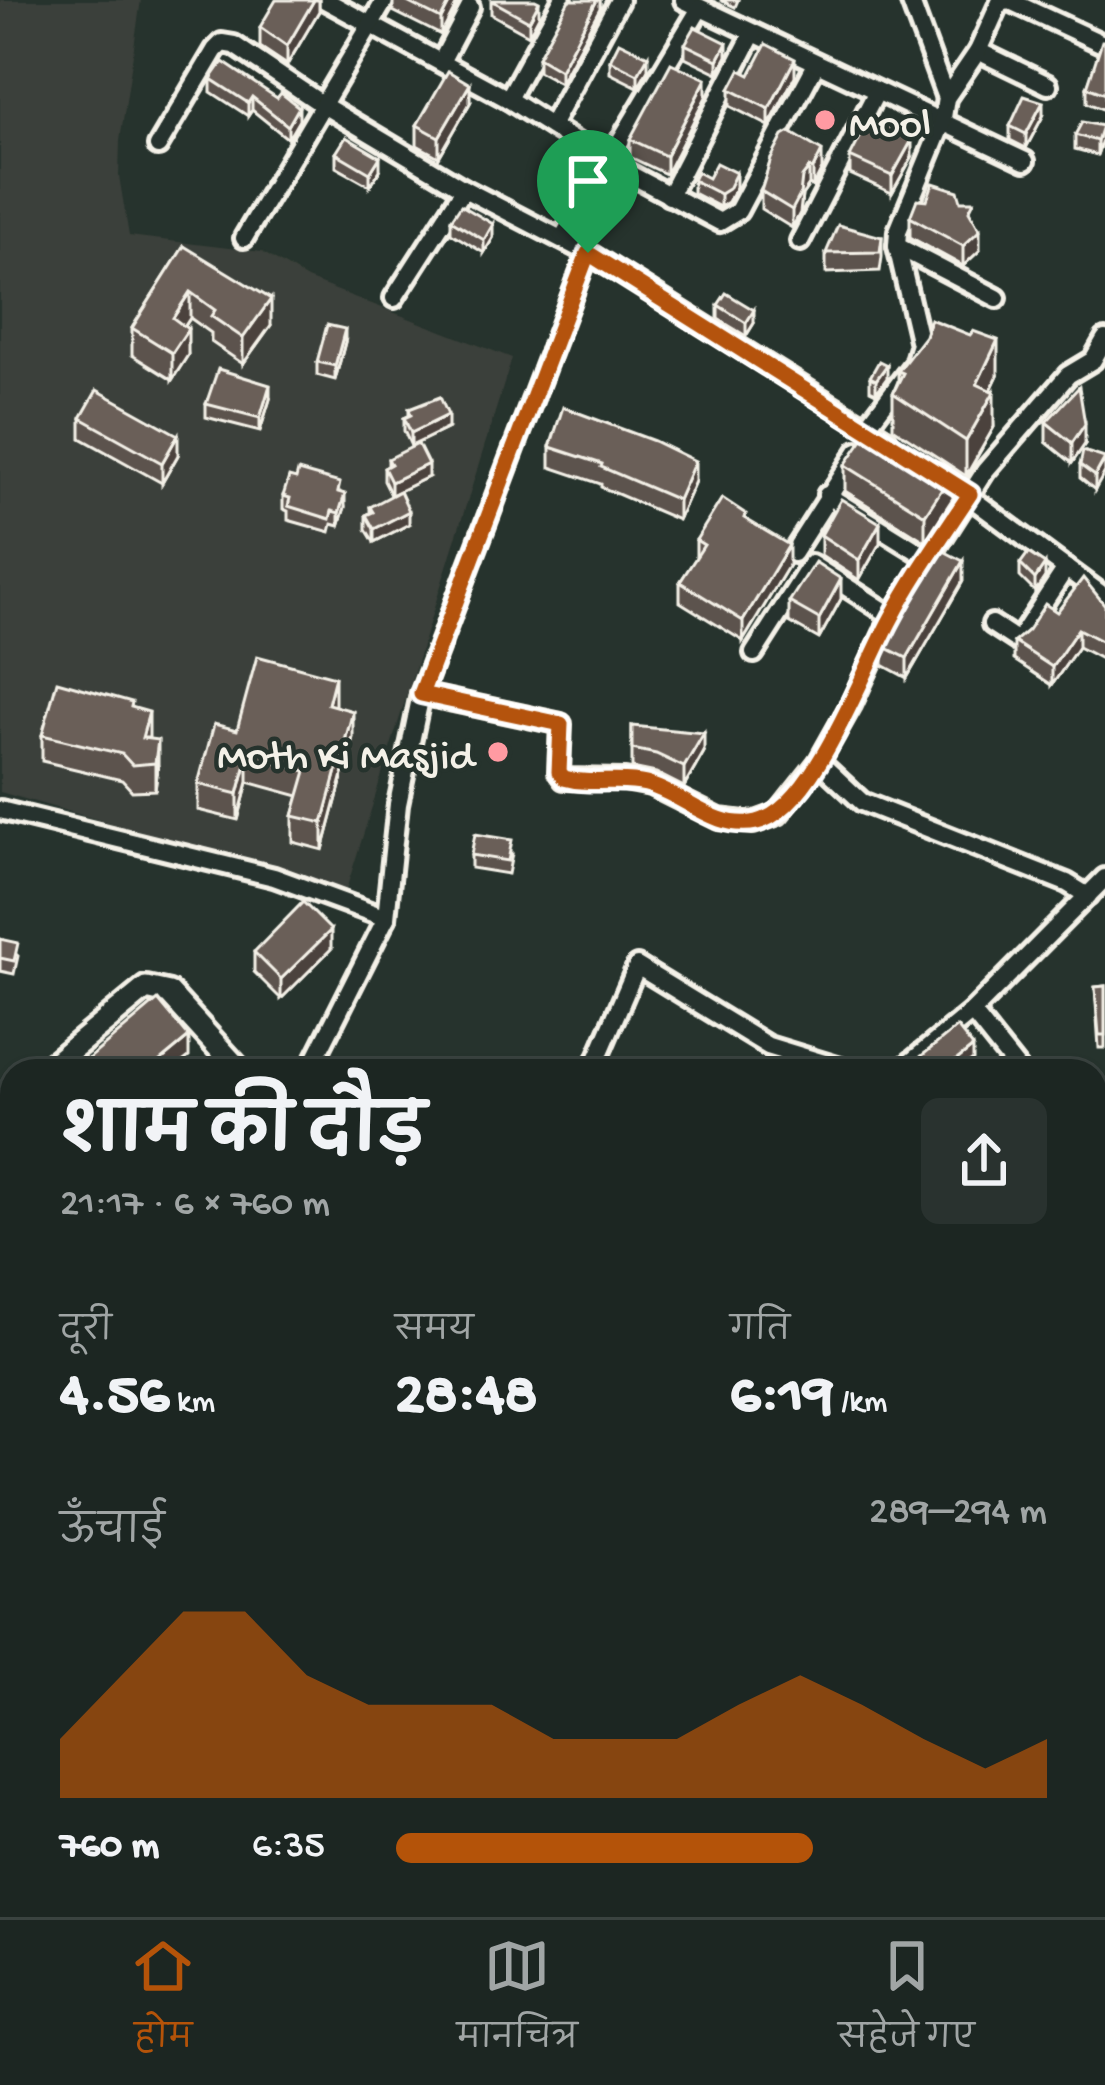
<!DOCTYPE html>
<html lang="hi">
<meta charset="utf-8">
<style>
:root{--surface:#1c2622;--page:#29322f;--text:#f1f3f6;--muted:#a0a5a5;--line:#3a4340;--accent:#b45309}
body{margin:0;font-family:"Gochi Hand","Playpen Sans Deva",sans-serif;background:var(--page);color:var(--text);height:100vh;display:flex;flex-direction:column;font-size:45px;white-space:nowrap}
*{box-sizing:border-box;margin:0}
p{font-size:39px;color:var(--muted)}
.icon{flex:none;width:66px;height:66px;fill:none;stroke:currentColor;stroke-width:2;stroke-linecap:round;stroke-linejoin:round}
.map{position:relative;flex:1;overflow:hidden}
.sheet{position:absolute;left:0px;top:1059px;width:1107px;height:858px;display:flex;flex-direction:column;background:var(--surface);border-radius:36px 36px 0 0;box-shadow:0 3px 9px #0004,0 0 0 3px var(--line)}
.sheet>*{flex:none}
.pin{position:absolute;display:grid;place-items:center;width:102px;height:102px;color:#fff;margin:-123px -51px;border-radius:50% 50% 50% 0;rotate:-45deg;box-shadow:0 0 12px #0007}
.pin .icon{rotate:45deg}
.round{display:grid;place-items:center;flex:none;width:126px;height:126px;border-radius:18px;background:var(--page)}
.headline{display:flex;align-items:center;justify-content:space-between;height:204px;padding:0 60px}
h1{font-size:66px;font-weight:700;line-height:90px}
.metrics{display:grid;grid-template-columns:repeat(3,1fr);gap:18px;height:204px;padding:12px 60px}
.metrics div{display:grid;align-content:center}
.metrics b{font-size:60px;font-weight:700}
.metrics small{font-size:33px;font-weight:400}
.metrics p{font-size:33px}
.chart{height:336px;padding:24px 60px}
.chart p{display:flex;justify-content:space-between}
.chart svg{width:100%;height:216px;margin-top:12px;fill:var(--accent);opacity:.7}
ul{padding:0 60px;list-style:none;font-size:39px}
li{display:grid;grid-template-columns:192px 144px 1fr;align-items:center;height:90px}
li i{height:30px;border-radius:15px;background:var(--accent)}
.dock{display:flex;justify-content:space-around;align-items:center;height:168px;border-top:3px solid var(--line);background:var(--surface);font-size:33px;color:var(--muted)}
.dock a{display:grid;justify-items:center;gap:6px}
.dock .current{color:var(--accent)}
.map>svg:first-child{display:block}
.built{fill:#3b403a}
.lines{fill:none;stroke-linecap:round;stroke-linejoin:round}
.minor-casing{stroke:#f4f1e8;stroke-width:26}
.tertiary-casing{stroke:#f4f1e8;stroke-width:30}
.secondary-casing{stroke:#f4f1e8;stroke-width:33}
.minor{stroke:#26332d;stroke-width:16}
.tertiary{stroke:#26332d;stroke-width:21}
.secondary{stroke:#26332d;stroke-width:24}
.wall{fill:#5c524d;stroke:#f4f1e8;stroke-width:3}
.shaded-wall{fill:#4b423e;stroke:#f4f1e8;stroke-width:3}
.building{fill:#6b5f59;stroke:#f4f1e8;stroke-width:3}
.route-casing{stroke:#fff;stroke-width:24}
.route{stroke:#b45309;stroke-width:15}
.poi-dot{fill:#ff9aa2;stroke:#26332d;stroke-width:4.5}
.labels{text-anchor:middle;stroke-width:9;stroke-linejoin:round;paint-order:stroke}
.poi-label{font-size:42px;fill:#f4f1e8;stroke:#26332d;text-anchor:start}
</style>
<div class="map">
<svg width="1105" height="1917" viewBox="0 0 1105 1917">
<rect width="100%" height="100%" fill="#26332d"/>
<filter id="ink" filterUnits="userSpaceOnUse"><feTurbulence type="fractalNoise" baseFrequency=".00833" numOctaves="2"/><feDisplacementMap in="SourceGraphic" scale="24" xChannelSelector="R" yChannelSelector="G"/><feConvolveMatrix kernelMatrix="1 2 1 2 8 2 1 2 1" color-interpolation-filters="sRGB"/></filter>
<g filter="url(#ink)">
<polygon class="built" points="0,0 141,0 120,141 119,176 129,236 262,252 307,279 512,358 346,890 0,792"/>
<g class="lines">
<defs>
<g id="minor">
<polyline points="325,0 508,99 607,162 720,222 738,211 816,64"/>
<polyline points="684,0 1025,161"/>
<polyline points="910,0 946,98"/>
<polyline points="1008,0 1105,45"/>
<polyline points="978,51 1048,85"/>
<polyline points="441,62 470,7"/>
<polyline points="508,99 562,0"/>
<polyline points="551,126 619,0"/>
<polyline points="158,146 215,50 222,43 234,45 323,105 464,189 588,253 886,439"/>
<polyline points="669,196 753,33"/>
<polyline points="244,238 385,0"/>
<polyline points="562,238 700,8"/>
<polyline points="800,241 876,93"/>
<polyline points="897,246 997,298"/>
<polyline points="394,298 464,189"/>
<polyline points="867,426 914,364 920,344 897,246 898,231 942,124 946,98 978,51 1001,0"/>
<polyline points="937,473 1105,597"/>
<polyline points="827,495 927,557"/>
<polyline points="793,553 858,451"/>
<polyline points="992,624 1018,641 1066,568"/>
<polyline points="754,653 811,564 892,616"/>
<polyline points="421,694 561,724 559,772 564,779 625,780 651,785 719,819 753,823 778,814 819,762 851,705 891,618 985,471 1068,375 1093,360 1105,339"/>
<polyline points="819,762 862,802 1067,883 1088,896"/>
<polyline points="0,810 274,877 386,918"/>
<polyline points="972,1012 1019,1071"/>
<polyline points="309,1071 386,918 398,804 421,694 588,253"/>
<polyline points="592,1071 637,966 768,1046 850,1071"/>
<polyline points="900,1071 972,1012 1105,878"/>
<polyline points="1095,1168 1105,1180"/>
<polyline points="1095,1346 1105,1359"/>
<polyline points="0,1356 12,1346"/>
<polyline points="0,1527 12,1517"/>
<polyline points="0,1628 12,1642"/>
<polyline points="0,1843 12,1857"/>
<polyline points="52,1905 62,1917"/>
<polyline points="539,1905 549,1917"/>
<polyline points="995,1905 1005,1917"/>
<polyline points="13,1917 28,1905"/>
<polyline points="132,1917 146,1905"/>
<polyline points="681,1917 696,1905"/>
<polyline points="868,1917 883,1905"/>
</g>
<g id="tertiary">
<polyline points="45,1071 146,988 169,993 240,1071"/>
<polyline points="0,1108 12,1098"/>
</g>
<g id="secondary">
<polyline points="1095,1385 1105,1377"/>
<polyline points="1095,1415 1105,1407"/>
<polyline points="461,1917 476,1905"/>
<polyline points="494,1917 508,1905"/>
</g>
</defs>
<use href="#minor" class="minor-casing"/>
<use href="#tertiary" class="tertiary-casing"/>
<use href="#secondary" class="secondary-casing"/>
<use href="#minor" class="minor"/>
<use href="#tertiary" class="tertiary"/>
<use href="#secondary" class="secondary"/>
</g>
<g class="wall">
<polygon points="319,0 319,11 287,65 260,47 260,27"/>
<polygon points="393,0 458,0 458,2 441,35 393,11"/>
<polygon points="600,0 600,8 560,83 538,71 538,57"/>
<polygon points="720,0 738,0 735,7"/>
<polygon points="491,1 539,16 529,35 491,14"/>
<polygon points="1105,41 1105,110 1087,103 1087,87"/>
<polygon points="685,44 727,56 718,73 685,57"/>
<polygon points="610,60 648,69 638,87 610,73"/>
<polygon points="750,75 795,76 769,126 730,106 730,89"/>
<polygon points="211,79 277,98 299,120 288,139 252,110 248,116 211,92"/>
<polygon points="706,97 666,174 630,157 630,139"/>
<polygon points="470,103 439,157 417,145 417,125"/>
<polygon points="1043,116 1026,148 1010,140 1010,126"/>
<polygon points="1075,135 1102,140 1097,155 1075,149"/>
<polygon points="336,153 380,170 370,186 336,167"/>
<polygon points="850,157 912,157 892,193 850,174"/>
<polygon points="771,159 822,169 813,187 809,185 802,195 800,213 792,228 761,209 761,191"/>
<polygon points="708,178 736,187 728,202 720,207 693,193 693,180"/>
<polygon points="927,200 961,201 980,250 963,266 910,237 910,217"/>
<polygon points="451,220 493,238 484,253 451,233"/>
<polygon points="882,237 882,257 880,271 826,273 826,253"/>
<polygon points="184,246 271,325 243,364 211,342 211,333 190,318 185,326 188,355 172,380 132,355 132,328"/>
<polygon points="718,305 754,323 746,336 718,319"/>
<polygon points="345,342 335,380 317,375 317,362"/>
<polygon points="898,371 998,375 991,390 994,427 966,476 893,428 893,393 898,381"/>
<polygon points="870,377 887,378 876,393 870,390"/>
<polygon points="270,399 260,431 206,417 206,404"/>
<polygon points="409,409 448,428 411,446 404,431 404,418 409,416"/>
<polygon points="81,418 178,455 162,483 81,438"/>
<polygon points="1046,422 1085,444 1072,463 1046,442"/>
<polygon points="550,447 695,481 678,520 601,487 601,484 550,467"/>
<polygon points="1105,458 1095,490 1080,478 1080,465"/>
<polygon points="388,459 428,477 391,495 384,481 384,468 388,466"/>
<polygon points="845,465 953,498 925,541 845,491"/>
<polygon points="340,492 345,507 339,526 332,524 330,532 288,520 288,511 283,509 283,496"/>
<polygon points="370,507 409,524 374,542 366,529 366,515 370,513"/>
<polygon points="746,520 789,565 743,641 680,602 680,582 696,558 696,540"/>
<polygon points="821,535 880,543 859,580 821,555"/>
<polygon points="1020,564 1045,577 1035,592 1020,577"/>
<polygon points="963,581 907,678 883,665 883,646"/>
<polygon points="841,599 819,639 789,622 789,602"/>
<polygon points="1105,605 1105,661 1078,647 1052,685 1014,660 1014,642 1057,612"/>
<polygon points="335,706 353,737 323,850 293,842 293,816 299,796 248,782 238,820 198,810 198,784 237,730"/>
<polygon points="132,707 149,739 158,766 155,790 132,791 122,780 42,761 42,735"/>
<polygon points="632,726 704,752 684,787 656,773 632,768"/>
<polygon points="512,854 508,874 471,868 471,855"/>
<polygon points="0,939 18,956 14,974 0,971"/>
<polygon points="331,949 281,999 254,972 254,952"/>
<polygon points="1105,986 1105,1048 1099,1048 1095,987"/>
<polygon points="726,1905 840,1905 828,1917 726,1917"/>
<polygon points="1008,1905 1042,1905 1025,1917 1018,1917"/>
</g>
<g class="shaded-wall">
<polygon points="314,0 319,0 319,11 287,65 287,46"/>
<polygon points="451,0 458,0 458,2 441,35 441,19"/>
<polygon points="597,0 600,0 600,8 560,83 560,70"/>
<polygon points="539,2 539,16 529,35 529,21"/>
<polygon points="727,43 727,56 718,73 718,60"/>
<polygon points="648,56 648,69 638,87 638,74"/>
<polygon points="795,59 795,76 769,126 769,109"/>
<polygon points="706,79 706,97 666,174 666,156"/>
<polygon points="470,84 470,103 439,157 439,137"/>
<polygon points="252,97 252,110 248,116 248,103"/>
<polygon points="1043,102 1043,116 1026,148 1026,134"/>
<polygon points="299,107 299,120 288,139 288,126"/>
<polygon points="1102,126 1102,140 1097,155 1097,141"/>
<polygon points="912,140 912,157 892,193 892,176"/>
<polygon points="822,151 822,169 813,187 813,169"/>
<polygon points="380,157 380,170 370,186 370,173"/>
<polygon points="809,168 809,185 802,195 800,213 792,228 792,210 802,177"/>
<polygon points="736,173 736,187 728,202 720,207 720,194"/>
<polygon points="493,224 493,238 484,253 484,240"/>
<polygon points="980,230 980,250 963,266 963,246"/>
<polygon points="190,292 190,318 173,344 173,318"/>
<polygon points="271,299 271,325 243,364 243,338"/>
<polygon points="754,310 754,323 746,336 746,323"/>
<polygon points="188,329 188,355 172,380 172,353"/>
<polygon points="345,329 345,342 335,380 335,366"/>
<polygon points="998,340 998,375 977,419 977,384"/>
<polygon points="887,365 887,378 876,393 876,380"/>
<polygon points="270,385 270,399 260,431 260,418"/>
<polygon points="994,392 994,427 966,476 966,441"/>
<polygon points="448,415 448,428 411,446 411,433"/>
<polygon points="1085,424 1085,444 1072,463 1072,443"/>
<polygon points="178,435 178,455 162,483 162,463"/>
<polygon points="1105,459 1105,472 1095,490 1095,476"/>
<polygon points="695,461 695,481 678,520 678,500"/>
<polygon points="428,464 428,477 391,495 391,482"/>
<polygon points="953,472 953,498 925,541 925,515"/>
<polygon points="345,494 345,507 339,526 339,513"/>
<polygon points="409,511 409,524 374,542 374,529"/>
<polygon points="880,523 880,543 859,580 859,560"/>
<polygon points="789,545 789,565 743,641 743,621"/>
<polygon points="963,561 963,581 907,678 907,658"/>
<polygon points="1045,564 1045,577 1035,592 1035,579"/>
<polygon points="841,579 841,599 819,639 819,619"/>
<polygon points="1078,629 1078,647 1052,685 1052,667"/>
<polygon points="335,677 335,704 328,730 328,704"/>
<polygon points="353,711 353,737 323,850 323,823"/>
<polygon points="149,712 149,738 142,738"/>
<polygon points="704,733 704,752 684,787 684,767"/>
<polygon points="158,740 158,766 155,790 155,763"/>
<polygon points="248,756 248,782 238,820 238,794"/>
<polygon points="331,930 331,949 281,999 281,979"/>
<polygon points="189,1037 189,1057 171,1071 160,1071 160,1061"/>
<polygon points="973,1047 973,1060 959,1071 943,1071"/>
<polygon points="12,1177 12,1197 0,1207 0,1187"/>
<polygon points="12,1295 12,1315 0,1324 0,1304"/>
<polygon points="8,1870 8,1889 0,1895 0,1877"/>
<polygon points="246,1905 270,1905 256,1917 245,1917"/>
<polygon points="653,1905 663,1905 661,1907 661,1917 645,1917"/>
<polygon points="822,1905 840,1905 828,1917 814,1917"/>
<polygon points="1021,1905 1042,1905 1025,1917 1021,1917"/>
</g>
<g class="building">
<polygon points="276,0 314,0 287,46 260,27"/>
<polygon points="403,0 451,0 441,19"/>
<polygon points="491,0 535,0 539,2 529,21"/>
<polygon points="569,0 597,0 560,70 538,57"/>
<polygon points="695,27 727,43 718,60 685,44"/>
<polygon points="1102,41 1105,41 1105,94 1087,87"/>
<polygon points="619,42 648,56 638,74 610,60"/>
<polygon points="766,44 795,59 769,109 730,89 740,70 750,75"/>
<polygon points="223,62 277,98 281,93 299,107 288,126 252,97 248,103 211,79"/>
<polygon points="671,63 706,79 666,156 630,139"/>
<polygon points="448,71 470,84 439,137 417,125"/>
<polygon points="1024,96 1043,102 1026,134 1010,126"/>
<polygon points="871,116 912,140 892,176 850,157"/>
<polygon points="1082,122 1102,126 1097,141 1075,135"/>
<polygon points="790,132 822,151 813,169 809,168 802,177 800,195 792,210 761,191 771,159 783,136"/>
<polygon points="346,137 380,157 370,173 336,153"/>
<polygon points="716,163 736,173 728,189 720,194 693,180 697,172 708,178"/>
<polygon points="933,183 958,191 961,201 974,201 969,211 980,230 963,246 910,217 917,199 927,200"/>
<polygon points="461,205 493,224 484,240 451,220"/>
<polygon points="838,225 882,237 880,252 826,253"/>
<polygon points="184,246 271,299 243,338 211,316 215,310 190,292 173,318 188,329 172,353 132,328"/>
<polygon points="726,293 754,310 746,323 718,305"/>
<polygon points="930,319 970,335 973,331 998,340 977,384 994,392 966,441 893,393 903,373 898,371 925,336"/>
<polygon points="327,325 345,329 335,366 317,362"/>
<polygon points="879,361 887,365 876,380 870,377"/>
<polygon points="218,369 270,385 260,418 206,404"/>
<polygon points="1079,387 1085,424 1072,443 1046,422"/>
<polygon points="97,390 178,435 162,463 81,418"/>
<polygon points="440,397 448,415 411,433 404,418 411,415 409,409"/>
<polygon points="563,407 654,441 695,461 678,500 601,467 602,464 550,447"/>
<polygon points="873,425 953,472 925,515 845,465"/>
<polygon points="418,444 428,464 391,482 384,468 391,464 388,459"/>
<polygon points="1083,451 1105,458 1095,476 1080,465"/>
<polygon points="298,471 340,483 338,492 345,494 339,513 332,511 330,519 288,506 290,498 283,496 289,477 296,479"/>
<polygon points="400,491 409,511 374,529 366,515 373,512 370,507"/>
<polygon points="722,498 746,514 744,518 789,545 743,621 680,582 704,545 696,540"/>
<polygon points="841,499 880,523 859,560 821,535"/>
<polygon points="938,548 963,561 907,658 883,646 902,604"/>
<polygon points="1028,553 1045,564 1035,579 1020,564"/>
<polygon points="815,562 841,579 819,619 789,602"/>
<polygon points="1083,578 1105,605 1105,643 1078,629 1052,667 1014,642 1028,630 1045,604 1057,612"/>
<polygon points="257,656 335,677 328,704 353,711 323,823 293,816 306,771 248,756 238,794 198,784 214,724 237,730"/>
<polygon points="57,681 132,702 131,707 149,712 142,738 158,740 155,763 132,765 122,754 42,735"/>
<polygon points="632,726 704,733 684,767 656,754 632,749"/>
<polygon points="475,834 512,840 508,861 471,855"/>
<polygon points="303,902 331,930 281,979 254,952"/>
<polygon points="0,939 18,943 14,961 0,958"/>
<polygon points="1105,986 1105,1035 1099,1035 1095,987"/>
<polygon points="158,1000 189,1037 160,1061 168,1071 74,1071"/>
<polygon points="957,1027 973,1047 943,1071 903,1071"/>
<polygon points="206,1063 212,1071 196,1071"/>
<polygon points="12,1116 12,1177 0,1187 0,1125"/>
<polygon points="12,1231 12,1295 0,1304 0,1240"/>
<polygon points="0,1861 8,1870 0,1877"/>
<polygon points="1095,1904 1105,1917 1056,1917 1072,1905"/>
<polygon points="160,1905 246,1905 245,1906 254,1917 153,1917 157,1914 153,1910"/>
<polygon points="298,1905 302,1905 311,1917 283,1917"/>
<polygon points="568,1905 602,1905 606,1909 620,1905 660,1905 645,1917 575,1917 566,1906"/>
<polygon points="729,1905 827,1905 828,1906 814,1917 733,1917 736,1914"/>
</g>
</g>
<g class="lines" filter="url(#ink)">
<defs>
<path id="route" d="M588,253l382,241c-27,41 -56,81 -79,125 -27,49 -77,190 -134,203 -43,9 -73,-28 -111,-38 -27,-7 -55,2 -82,-6l-5,-6 2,-48 -140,-30z"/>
</defs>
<use href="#route" class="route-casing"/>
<use href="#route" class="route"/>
</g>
<g class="poi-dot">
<circle cx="825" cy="120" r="12"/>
<circle cx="498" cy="752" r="12"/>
</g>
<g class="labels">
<g class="poi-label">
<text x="849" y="135">Mool</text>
<text x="474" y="767" text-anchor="end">Moth Ki Masjid</text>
</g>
</g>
</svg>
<div class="pin" style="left:588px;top:253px;background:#1e9e55"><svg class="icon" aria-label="arrive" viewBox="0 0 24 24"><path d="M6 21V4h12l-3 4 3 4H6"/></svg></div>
<section class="sheet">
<div class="headline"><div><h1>शाम की दौड़</h1><p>21:17 · 6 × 760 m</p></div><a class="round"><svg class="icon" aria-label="share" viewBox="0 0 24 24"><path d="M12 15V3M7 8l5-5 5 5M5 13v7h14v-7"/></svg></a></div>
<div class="metrics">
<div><p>दूरी</p><b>4.56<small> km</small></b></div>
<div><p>समय</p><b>28:48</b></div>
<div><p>गति</p><b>6:19<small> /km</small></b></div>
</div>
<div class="chart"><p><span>ऊँचाई</span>289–294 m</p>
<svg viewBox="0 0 160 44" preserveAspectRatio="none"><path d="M0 44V32L10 19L20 6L30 6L40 19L50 25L60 25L70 25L80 32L90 32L100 32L110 25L120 19L130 25L140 32L150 38L160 32V44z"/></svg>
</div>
<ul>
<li><b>760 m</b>6:35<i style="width:64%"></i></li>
</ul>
</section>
</div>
<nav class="dock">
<a class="current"><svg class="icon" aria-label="home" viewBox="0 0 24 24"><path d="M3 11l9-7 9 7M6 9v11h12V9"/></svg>होम</a>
<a><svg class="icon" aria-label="map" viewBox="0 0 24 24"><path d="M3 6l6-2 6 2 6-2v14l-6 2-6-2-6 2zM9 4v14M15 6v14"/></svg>मानचित्र</a>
<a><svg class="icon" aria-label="saved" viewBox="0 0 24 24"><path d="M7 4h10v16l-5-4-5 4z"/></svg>सहेजे गए</a>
</nav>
